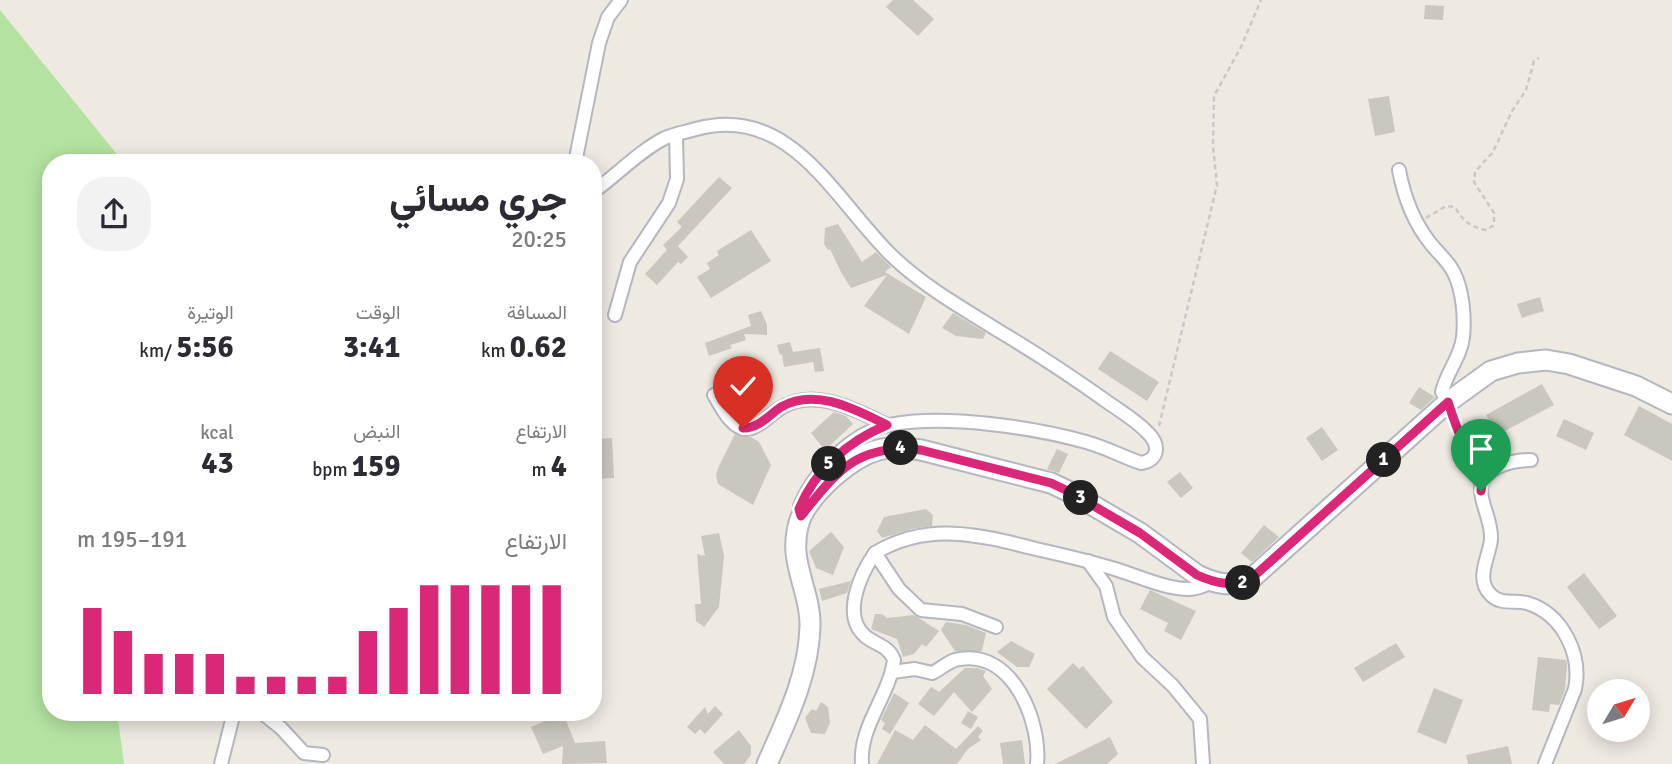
<!DOCTYPE html>
<html lang="ar">
<meta charset="utf-8">
<style>
:root{--surface:#fff;--page:#f2f2f3;--text:#2b2b33;--muted:#7c7c81;--accent:#db2777}
body{margin:0;font-family:Signika,Vazirmatn,sans-serif;background:var(--page);color:var(--text);direction:rtl;height:100vh;display:flex;flex-direction:column;font-size:26px;white-space:nowrap}
*{box-sizing:border-box;margin:0}
p{font-size:23px;color:var(--muted)}
.icon{flex:none;width:38px;height:38px;fill:none;stroke:currentColor;stroke-width:2;stroke-linecap:round;stroke-linejoin:round}
.map{position:relative;flex:1;overflow:hidden;direction:ltr}
.drawer{position:absolute;left:42px;top:154px;width:560px;height:567px;display:flex;flex-direction:column;background:var(--surface);border-radius:28px;box-shadow:0 4px 18px #0003;direction:rtl}
.drawer>*{flex:none}
.needle{width:46px;rotate:52deg}
.buttons{position:absolute;left:1587px;top:679px;display:grid;gap:14px}
.buttons a{display:grid;place-items:center;width:63px;height:63px;border-radius:50%;background:var(--surface);box-shadow:0 4px 18px #0003;font-size:35px}
.pin{position:absolute;display:grid;place-items:center;width:60px;height:60px;color:#fff;margin:-72px -30px;border-radius:50% 50% 50% 0;rotate:-45deg;box-shadow:0 0 7px #0007}
.pin .icon{rotate:45deg}
.km{position:absolute;width:35px;height:35px;margin:-18px;border-radius:50%;background:#222;color:#fff;font-size:19px;line-height:35px;text-align:center}
.round{display:grid;place-items:center;flex:none;width:74px;height:74px;border-radius:28px;background:var(--page)}
.summary{display:flex;align-items:center;justify-content:space-between;height:119px;padding:0 35px}
h1{font-size:38px;font-weight:800;line-height:52px}
.figures{display:grid;grid-template-columns:repeat(3,1fr);gap:10px;height:119px;padding:7px 35px}
.figures div{display:grid;align-content:center}
.figures b{font-size:30px;font-weight:800}
.figures small{font-size:19px;font-weight:400}
.figures p{font-size:19px}
.chart{height:196px;padding:14px 35px}
.chart p{display:flex;justify-content:space-between}
.chart svg{width:100%;height:126px;margin-top:7px;stroke:var(--accent);stroke-width:6}
.map>svg:first-child{display:block}
.green{fill:#b4e2a1}
.building{fill:#cac7bf}
.lines{fill:none;stroke-linecap:round;stroke-linejoin:round}
.street-casing{stroke:#b5b7c0;stroke-width:16}
.secondary-casing{stroke:#b5b7c0;stroke-width:23}
.path{stroke:#c9c9c9;stroke-width:2.5;stroke-dasharray:5 3.5;stroke-linecap:butt}
.street{stroke:#fff;stroke-width:12}
.secondary{stroke:#fff;stroke-width:19}
.route-casing{stroke:#fff;stroke-width:14}
.route{stroke:#db2777;stroke-width:9}
</style>
<div class="map">
<svg width="1672" height="764" viewBox="0 0 1672 764">
<rect width="100%" height="100%" fill="#eee9e1"/>
<polygon class="green" points="0,10 124,163 51,163 51,712 117,712 124,764 0,764"/>
<g class="building">
<polygon points="893,0 913,0 934,19 918,36 886,7"/>
<polygon points="1425,5 1444,6 1443,20 1424,19"/>
<polygon points="1389,96 1395,132 1375,136 1368,99"/>
<polygon points="719,177 732,188 678,246 688,257 681,264 678,262 657,285 645,274 667,250 663,245 682,227 677,222"/>
<polygon points="838,224 862,262 876,252 891,267 885,272 926,297 909,334 864,306 887,275 851,288 841,272 830,249 828,250 824,244 825,228"/>
<polygon points="751,230 771,261 711,298 697,277 710,269 707,263 719,255 717,251"/>
<polygon points="1540,297 1544,311 1522,318 1517,304"/>
<polygon points="761,311 767,325 767,335 744,334 746,340 730,345 732,348 709,356 705,343 751,326 748,315"/>
<polygon points="953,313 986,333 983,339 956,336 942,328"/>
<polygon points="790,342 793,352 820,348 824,371 815,372 813,362 784,367 782,354 780,355 777,345"/>
<polygon points="1110,351 1159,382 1147,401 1098,369"/>
<polygon points="753,382 767,405 751,414 738,391"/>
<polygon points="1542,384 1554,405 1497,435 1486,415"/>
<polygon points="1419,387 1435,397 1421,410 1409,403"/>
<polygon points="1639,406 1672,424 1672,461 1624,435"/>
<polygon points="834,412 846,416 853,424 825,450 811,433"/>
<polygon points="1564,419 1594,433 1586,450 1556,436"/>
<polygon points="1322,427 1338,450 1322,461 1306,438"/>
<polygon points="735,434 751,437 759,442 771,465 753,505 718,484 716,475 719,466"/>
<polygon points="612,438 614,478 593,479 593,439"/>
<polygon points="1057,449 1068,454 1059,473 1047,469"/>
<polygon points="1180,472 1193,488 1181,498 1167,482"/>
<polygon points="926,509 933,515 932,526 912,529 882,538 877,531 884,517"/>
<polygon points="1264,525 1279,537 1252,562 1241,553"/>
<polygon points="831,532 844,547 833,575 816,568 809,551"/>
<polygon points="719,533 724,556 719,607 704,627 696,621 695,604 701,604 697,554 705,556 701,536"/>
<polygon points="1584,573 1617,616 1599,629 1567,587"/>
<polygon points="851,581 847,593 822,601 819,589"/>
<polygon points="1150,590 1196,611 1181,640 1164,631 1168,623 1140,609"/>
<polygon points="875,614 882,614 887,618 914,615 939,631 926,647 922,644 914,654 903,657 897,639 871,629"/>
<polygon points="946,622 966,625 986,633 982,651 955,651 941,630"/>
<polygon points="1011,641 1035,654 1029,667 1017,667 997,652"/>
<polygon points="1396,643 1405,657 1363,682 1354,668"/>
<polygon points="1538,657 1566,660 1567,664 1565,690 1559,705 1550,704 1549,712 1532,710"/>
<polygon points="1073,663 1079,669 1083,666 1113,702 1086,729 1047,689"/>
<polygon points="965,668 977,668 986,671 983,676 992,689 972,712 954,692 934,716 918,704 931,687 939,692"/>
<polygon points="1434,688 1463,700 1446,744 1417,732"/>
<polygon points="894,693 909,703 890,734 882,729 885,723 881,720"/>
<polygon points="821,702 828,707 830,723 825,734 811,733 805,718 812,709 816,711"/>
<polygon points="715,706 723,714 705,734 700,729 695,734 687,727 705,707 708,714"/>
<polygon points="968,711 978,717 971,729 961,723"/>
<polygon points="563,713 575,743 605,741 607,763 562,764 563,746 543,754 531,727"/>
<polygon points="925,725 956,749 978,726 983,731 978,737 981,740 968,749 957,764 877,764 895,730 913,740"/>
<polygon points="739,730 751,746 751,755 744,764 724,764 713,752"/>
<polygon points="1110,737 1118,754 1107,764 1055,764"/>
<polygon points="1022,740 1025,764 1003,764 1000,743"/>
<polygon points="1508,746 1512,764 1468,764 1466,755"/>
</g>
<g class="lines">
<defs>
<g id="street">
<polyline points="575,163 599,43 608,17 621,0"/>
<path d="M1399,170c5,27 15,53 32,74 8,10 18,18 23,29 9,18 11,45 9,64 -2,20 -17,36 -21,55l6,10"/>
<path d="M593,192c24,-17 46,-41 72,-54 9,-4 21,-6 31,-9 94,-26 138,70 195,126 32,31 71,53 108,76 37,22 72,45 107,70 14,10 30,19 42,32 12,12 11,27 -7,30 -18,-6 -36,-16 -55,-21 -54,-15 -142,-28 -197,-17 -38,8 -75,47 -89,81"/>
<polyline points="615,315 630,262 669,203 677,179 676,135"/>
<path d="M714,395c7,11 17,34 33,34 11,-1 23,-14 32,-20 34,-23 77,1 108,16"/>
<path d="M1531,460c-18,0 -51,7 -50,31 1,16 11,31 10,48 -1,17 -17,40 0,56 10,10 24,5 36,8 36,11 55,52 48,86l-30,75"/>
<path d="M875,553c53,-32 106,-18 161,-4 27,6 53,12 79,20 23,7 48,19 72,20 8,1 18,-4 26,-7"/>
<polyline points="1088,561 1106,586 1114,617 1142,657 1173,686 1200,719 1203,764"/>
<path d="M892,672l23,-3 17,4c10,-4 16,-13 28,-14 53,-9 81,63 77,105"/>
<polyline points="261,712 281,728 304,753 323,755"/>
<polyline points="221,764 234,712"/>
<path d="M862,764c-3,-38 27,-67 32,-104 -5,-14 -18,-15 -29,-24 -24,-21 -4,-63 10,-83l24,36 22,21 41,4 34,13"/>
</g>
<path id="secondary" d="M767,764c19,-43 42,-89 43,-138 1,-25 -12,-49 -14,-74 -1,-11 1,-27 6,-37 13,-25 48,-57 76,-65 14,-4 29,-2 43,0l130,33 19,9 70,41 57,42c19,9 35,13 55,3l196,-176 43,-31 27,-8 28,-3 23,4 67,22 36,18"/>
</defs>
<use href="#street" class="street-casing"/>
<use href="#secondary" class="secondary-casing"/>
<g class="path">
<path d="M1426,218l20,-12 9,1c8,14 15,20 31,23l8,-5v-12l-20,-31 1,-10 18,-20 19,-41 14,-21 8,-29 5,-3"/>
<polyline points="1453,418 1461,440 1478,468"/>
<polyline points="1159,426 1217,185 1213,146 1214,96 1241,47 1261,0"/>
</g>
<use href="#street" class="street"/>
<use href="#secondary" class="secondary"/>
</g>
<g class="lines">
<defs>
<path id="route" d="M743,428c15,1 26,-13 38,-21 35,-20 75,3 106,18 -39,16 -72,45 -88,84l2,7c36,-45 57,-73 120,-66l130,33 19,9 70,41 57,42c20,9 36,12 55,3l196,-176c9,28 18,53 38,75l-4,6 -1,8"/>
</defs>
<use href="#route" class="route-casing"/>
<use href="#route" class="route"/>
</g>
</svg>
<div class="buttons">
<a><svg class="needle" viewBox="-14 -14 28 28"><path d="M0-13l5 13h-10z" fill="#e53935"/><path d="M0 13l5-13h-10z" fill="#7c7c81"/></svg></a>
</div>
<div class="pin" style="left:1481px;top:491px;background:#1e9e55"><svg class="icon" aria-label="arrive" viewBox="0 0 24 24"><path d="M6 21V4h12l-3 4 3 4H6"/></svg></div>
<div class="pin" style="left:743px;top:428px;background:#d93025"><svg class="icon" aria-label="check" viewBox="0 0 24 24"><path d="M5 12l5 5 9-10"/></svg></div>
<b class="km" style="left:1384px;top:460px">1</b>
<b class="km" style="left:1243px;top:583px">2</b>
<b class="km" style="left:1081px;top:498px">3</b>
<b class="km" style="left:901px;top:448px">4</b>
<b class="km" style="left:829px;top:464px">5</b>
<section class="drawer">
<div class="summary"><div><h1>جري مسائي</h1><p>20:25</p></div><a class="round"><svg class="icon" aria-label="share" viewBox="0 0 24 24"><path d="M12 15V3M7 8l5-5 5 5M5 13v7h14v-7"/></svg></a></div>
<div class="figures">
<div><p>المسافة</p><b>0.62<small> km</small></b></div>
<div><p>الوقت</p><b>3:41</b></div>
<div><p>الوتيرة</p><b>5:56<small> /km</small></b></div>
</div>
<div class="figures">
<div><p>الارتفاع</p><b>4<small> m</small></b></div>
<div><p>النبض</p><b>159<small> bpm</small></b></div>
<div><p>kcal</p><b>43</b></div>
</div>
<div class="chart"><p><span>الارتفاع</span>191–195 m</p>
<svg viewBox="0 0 160 44" preserveAspectRatio="none"><path d="M5 44V14M15 44V22M25 44V30M35 44V30M45 44V30M55 44V38M65 44V38M75 44V38M85 44V38M95 44V22M105 44V14M115 44V6M125 44V6M135 44V6M145 44V6M155 44V6"/></svg>
</div>
</section>
</div>
